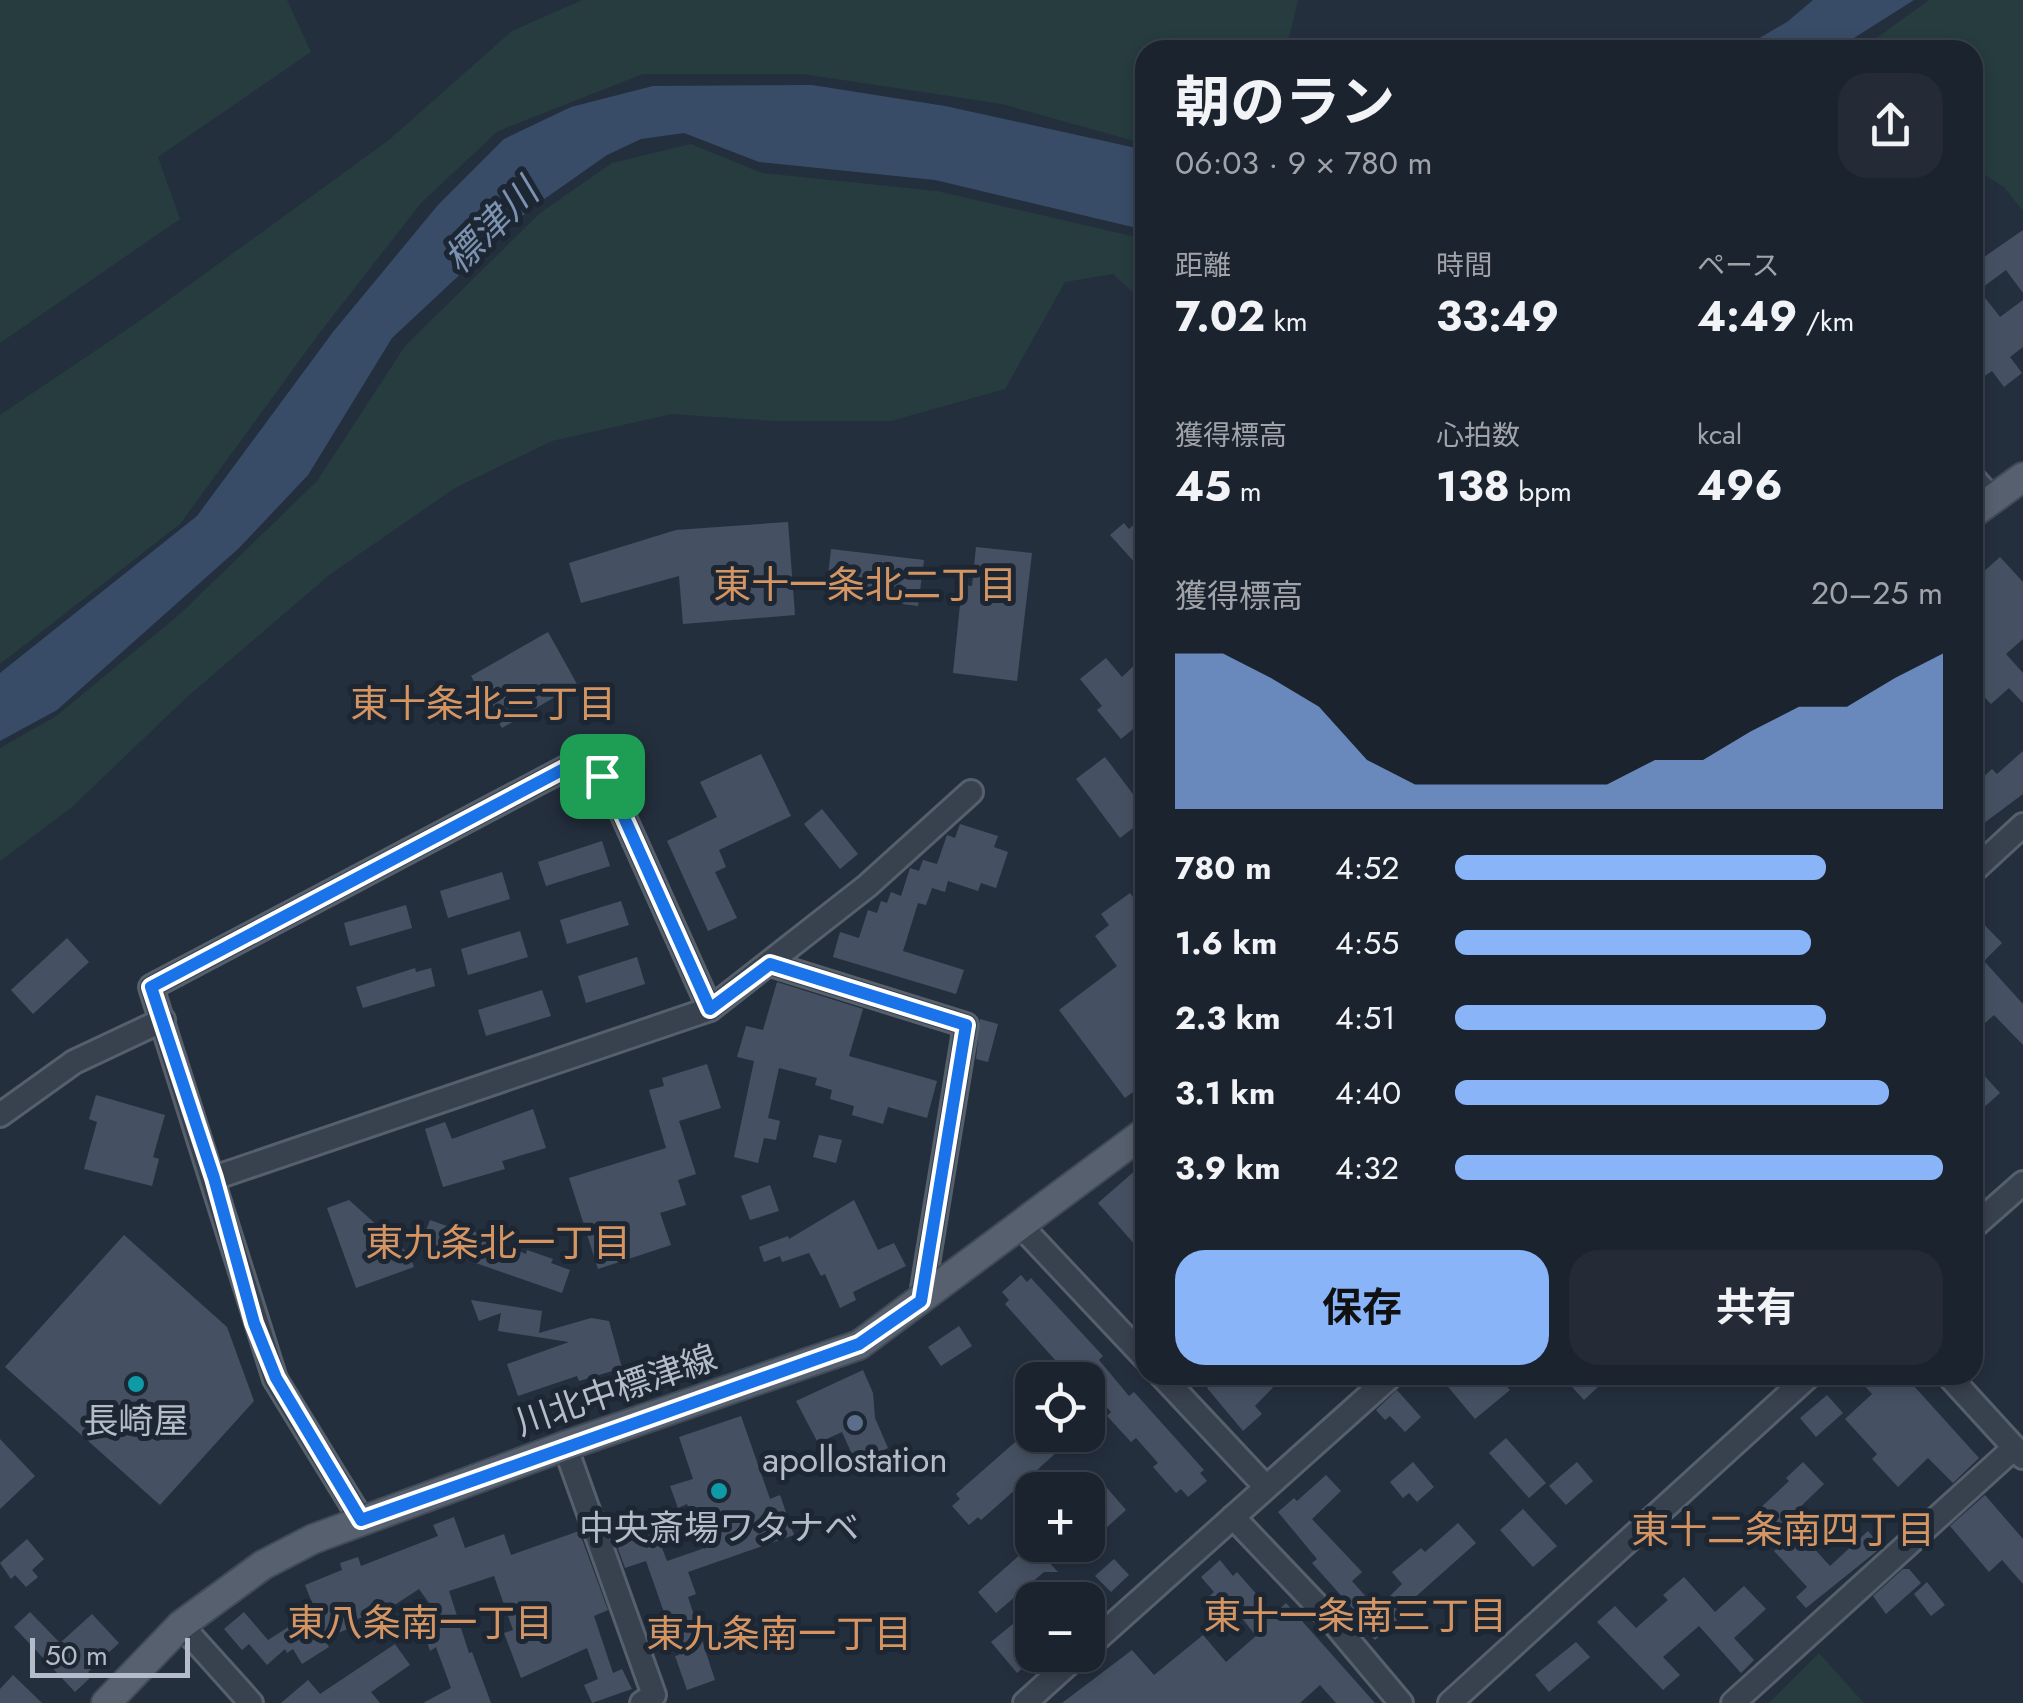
<!DOCTYPE html>
<html lang="ja">
<meta charset="utf-8">
<style>
:root{--surface:#1b232e;--page:#242b36;--text:#f1f3f6;--muted:#a0a4aa;--line:#39404a;--accent:#8ab4f8}
body{margin:0;font-family:Jost,"Noto Sans JP",sans-serif;background:var(--page);color:var(--text);height:100vh;display:flex;flex-direction:column;font-size:38px;white-space:nowrap}
*{box-sizing:border-box;margin:0}
p{font-size:32px;color:var(--muted)}
.icon{flex:none;width:55px;height:55px;fill:none;stroke:currentColor;stroke-width:2;stroke-linecap:round;stroke-linejoin:round}
.map{position:relative;flex:1;overflow:hidden}
.sheet{position:absolute;left:1135px;top:40px;width:848px;height:1345px;display:flex;flex-direction:column;background:var(--surface);border-radius:30px;box-shadow:0 5px 15px #0003,0 0 0 2px var(--line)}
.sheet>*{flex:none}
.tools{position:absolute;left:1015px;top:1362px;display:grid;gap:20px}
.tools a{display:grid;place-items:center;width:90px;height:90px;border-radius:20px;background:var(--surface);box-shadow:0 5px 15px #0003,0 0 0 2px var(--line);font-size:50px}
.scale{position:absolute;left:30px;bottom:25px;width:160px;box-sizing:border-box;padding-left:10px;border:5px solid #b4bcc9;border-top:0;font-size:28px;line-height:35px;white-space:nowrap;color:#b4bcc9;-webkit-text-stroke:8px #1d2633;paint-order:stroke}
.pin{position:absolute;display:grid;place-items:center;width:85px;height:85px;color:#fff;margin:-42px;border-radius:20px;box-shadow:0 5px 15px #0006}
.round{display:grid;place-items:center;flex:none;width:105px;height:105px;border-radius:30px;background:var(--page)}
.summary{display:flex;align-items:center;justify-content:space-between;height:170px;padding:0 40px}
h1{font-size:55px;font-weight:700;line-height:75px}
.stats{display:grid;grid-template-columns:repeat(3,1fr);gap:15px;height:170px;padding:10px 40px}
.stats div{display:grid;align-content:center}
.stats b{font-size:42px;font-weight:700}
.stats small{font-size:28px;font-weight:400}
.stats p{font-size:28px}
.chart{height:280px;padding:20px 40px}
.chart p{display:flex;justify-content:space-between}
.chart svg{width:100%;height:180px;margin-top:10px;fill:var(--accent);opacity:.7}
.action{display:flex;gap:20px;margin-top:auto;padding:20px 40px}
.action a{flex:1;height:115px;border-radius:30px;background:var(--accent);color:#111;font-size:40px;font-weight:700;line-height:115px;text-align:center}
.action a+a{background:var(--page);color:var(--text)}
ul{padding:0 40px;list-style:none;font-size:32px}
li{display:grid;grid-template-columns:160px 120px 1fr;align-items:center;height:75px}
li i{height:25px;border-radius:12px;background:var(--accent)}
.map>svg:first-child{display:block}
.green{fill:#263c3f}
.water{fill:#394c67}
.building{fill:#455162}
.lines{fill:none;stroke-linecap:round;stroke-linejoin:round}
.minor-casing{stroke:#565f6c;stroke-width:28}
.major-casing{stroke:#414a57;stroke-width:32}
.minor{stroke:#38414e;stroke-width:22}
.major{stroke:#56606e;stroke-width:28}
.route-casing{stroke:#fff;stroke-width:20}
.route{stroke:#1a73e8;stroke-width:12}
.culture-dot{fill:#0f9aa8;stroke:#1d2633;stroke-width:4}
.service-dot{fill:#5c6f8a;stroke:#1d2633;stroke-width:4}
.labels{text-anchor:middle;stroke-width:10;stroke-linejoin:round;paint-order:stroke}
.street-label{font-size:35px;fill:#b4bcc9;stroke:#1d2633}
.poi-label{font-size:35px;fill:#b4bcc9;stroke:#1d2633}
.water-label{font-size:38px;font-style:italic;fill:#7c92b1;stroke:#1d2633}
.neighbourhood-label{font-size:38px;fill:#d59563;stroke:#1d2633}
</style>
<div class="map">
<svg width="2023" height="1703" viewBox="0 0 2023 1703">
<rect width="100%" height="100%" fill="#242f3e"/>
<g class="green">
<polygon points="0,0 287,0 311,52 158,157 180,219 0,343"/>
<polygon points="582,0 1298,0 1286,50 1145,50 1145,144 1002,104 803,74 643,74 498,131 421,203 318,335 180,524 0,664 0,415 141,320 389,140 512,31"/>
<polygon points="1929,0 2023,0 2023,211 2004,187 1973,168 1972,50 1860,50"/>
<polygon points="691,144 762,173 937,191 1145,239 1145,304 1113,274 1065,282 1005,389 891,421 774,421 672,414 552,441 455,488 329,575 187,697 72,807 0,861 0,748 55,717 180,614 317,481 405,346 540,213 612,163"/>
<polygon points="1819,1653 1864,1703 1769,1703"/>
</g>
<g class="water">
<polygon points="1813,0 1914,0 1835,50 1739,50 1787,22"/>
<polygon points="812,85 945,106 1145,150 1145,230 935,180 759,162 684,133 641,139 607,155 530,209 392,338 308,475 239,548 57,710 0,741 0,673 197,516 333,332 438,205 504,139 571,107 653,86"/>
</g>
<g class="building">
<polygon points="2023,230 2023,293 2006,270 1979,290 2000,317 2023,300 2023,347 2010,357 2022,373 2004,387 1992,371 1972,385 1972,337 1980,331 1972,320 1972,241 1984,257"/>
<polygon points="788,522 795,615 683,624 679,576 581,603 569,563 676,530"/>
<polygon points="1137,522 1145,531 1145,574 1110,535 1124,523 1129,529"/>
<polygon points="976,547 1032,553 1017,681 953,673 962,585 972,586"/>
<polygon points="831,549 924,560 918,606 826,594"/>
<polygon points="2000,557 2023,582 2023,639 2006,654 2023,673 2023,703 2009,688 1991,704 1972,684 1972,582"/>
<polygon points="548,632 577,684 502,728 471,676"/>
<polygon points="1145,655 1145,703 1136,711 1144,720 1121,739 1097,710 1102,706 1080,679 1106,658 1122,677"/>
<polygon points="2023,751 2023,794 1972,832 1972,787 1992,769 1997,774"/>
<polygon points="761,754 791,816 719,850 726,867 715,872 737,918 708,931 667,841 717,817 700,782"/>
<polygon points="1105,757 1145,810 1145,819 1120,838 1076,779"/>
<polygon points="822,809 858,854 840,869 804,824"/>
<polygon points="960,824 998,836 994,847 1008,852 996,888 981,883 978,891 948,881 945,892 932,888 926,905 918,903 903,951 964,970 956,994 833,957 840,932 859,938 868,910 877,913 881,901 887,903 891,892 901,896 910,868 919,871 923,860 937,864 947,835 955,838"/>
<polygon points="602,841 610,866 546,886 538,862"/>
<polygon points="502,872 510,899 448,918 440,891"/>
<polygon points="1130,893 1145,913 1145,1035 1134,1043 1145,1059 1145,1083 1125,1098 1059,1010 1117,966 1095,936 1109,925 1101,914"/>
<polygon points="621,901 629,925 567,944 560,920"/>
<polygon points="406,905 412,928 350,946 344,923"/>
<polygon points="1972,912 2002,943 1984,961 2023,1004 2023,1045 1994,1015 1985,1023 1972,1009"/>
<polygon points="520,931 528,957 468,975 461,949"/>
<polygon points="67,938 89,962 33,1014 11,990"/>
<polygon points="637,957 645,984 586,1003 578,976"/>
<polygon points="415,968 416,972 431,968 435,986 363,1008 356,987"/>
<polygon points="777,982 863,1009 849,1056 937,1081 927,1118 888,1107 883,1124 852,1115 854,1106 830,1099 832,1090 815,1085 817,1078 779,1068 768,1118 780,1121 776,1140 764,1138 758,1163 734,1157 754,1061 737,1057 746,1026 763,1030"/>
<polygon points="542,990 551,1016 486,1036 478,1010"/>
<polygon points="980,1019 998,1024 988,1062 976,1059"/>
<polygon points="1972,1062 2000,1093 1972,1118"/>
<polygon points="707,1064 721,1108 679,1121 696,1174 678,1180 686,1205 660,1213 671,1245 598,1269 569,1178 666,1148 649,1090 664,1086 662,1078"/>
<polygon points="96,1095 165,1115 153,1157 159,1159 152,1186 84,1169 97,1122 89,1119"/>
<polygon points="533,1109 546,1148 502,1161 505,1169 443,1187 425,1129 445,1122 452,1139"/>
<polygon points="819,1135 842,1140 836,1163 813,1157"/>
<polygon points="1145,1162 1145,1256 1098,1203"/>
<polygon points="770,1185 779,1211 750,1220 741,1196"/>
<polygon points="349,1200 409,1254 414,1267 356,1288 327,1208"/>
<polygon points="854,1200 878,1250 894,1243 906,1266 853,1292 856,1300 840,1308 825,1274 821,1276 809,1253 782,1262 780,1256 764,1262 759,1247 788,1236 789,1239"/>
<polygon points="430,1220 464,1232 466,1228 526,1254 527,1250 553,1259 551,1263 570,1270 562,1293 421,1244"/>
<polygon points="124,1235 227,1327 254,1401 160,1505 5,1367"/>
<polygon points="1021,1275 1027,1282 1031,1278 1103,1356 1099,1360 1129,1396 1134,1392 1204,1470 1200,1473 1207,1481 1188,1497 1181,1489 1176,1493 1153,1467 1158,1463 1136,1438 1131,1442 1107,1416 1111,1412 1088,1386 1088,1380 1073,1380 1005,1304 1009,1300 1002,1292"/>
<polygon points="471,1300 542,1311 539,1333 591,1318 609,1321 622,1368 579,1381 577,1376 518,1396 507,1364 569,1342 498,1331 501,1313 479,1321"/>
<polygon points="959,1326 972,1346 941,1366 928,1347"/>
<polygon points="863,1370 873,1393 875,1418 888,1448 856,1463 842,1432 818,1443 796,1401"/>
<polygon points="1223,1375 1285,1375 1255,1406 1262,1414 1243,1431 1207,1388"/>
<polygon points="1438,1375 1497,1375 1510,1390 1475,1419"/>
<polygon points="1561,1375 1611,1375 1584,1400"/>
<polygon points="1855,1375 1904,1375 1979,1458 1953,1483 1928,1458 1898,1487 1872,1459 1877,1454 1845,1419 1872,1394"/>
<polygon points="1397,1390 1421,1417 1405,1432 1390,1416 1385,1420 1376,1410"/>
<polygon points="1827,1395 1843,1413 1816,1437 1800,1418"/>
<polygon points="741,1416 770,1499 780,1495 794,1535 688,1572 696,1594 688,1597 715,1680 687,1690 675,1656 679,1655 646,1561 625,1568 617,1546 656,1532 667,1561 702,1549 687,1504 678,1508 670,1486 693,1479 679,1437"/>
<polygon points="1023,1435 1070,1435 1054,1448 1057,1452 1007,1497 981,1520 978,1517 969,1525 952,1506 960,1499 956,1494"/>
<polygon points="1506,1438 1546,1483 1529,1498 1489,1453"/>
<polygon points="0,1439 35,1476 0,1509"/>
<polygon points="1413,1462 1434,1487 1417,1502 1409,1493 1403,1498 1390,1482"/>
<polygon points="1577,1462 1593,1481 1566,1505 1549,1486"/>
<polygon points="1803,1462 1824,1484 1791,1516 1794,1519 1790,1522 1830,1566 1868,1531 1882,1547 1806,1608 1796,1597 1807,1587 1774,1551 1785,1541 1756,1512 1789,1481 1786,1478"/>
<polygon points="1326,1475 1341,1491 1312,1519 1362,1572 1352,1581 1377,1609 1402,1584 1392,1572 1421,1548 1425,1552 1458,1523 1476,1543 1394,1616 1398,1619 1375,1640 1351,1614 1355,1611 1312,1563 1317,1559 1278,1512 1294,1498 1297,1501"/>
<polygon points="1101,1481 1126,1510 1106,1528 1100,1521 1088,1532 1088,1493"/>
<polygon points="1985,1495 2023,1539 2023,1584 2002,1560 1989,1572 1950,1526"/>
<polygon points="1523,1509 1557,1546 1533,1567 1500,1530"/>
<polygon points="454,1517 465,1548 504,1534 511,1555 579,1531 608,1610 594,1616 613,1673 622,1669 632,1689 592,1703 584,1685 598,1679 587,1648 521,1678 504,1633 513,1630 494,1576 449,1591 469,1653 472,1652 491,1703 423,1703 451,1688 436,1647 430,1651 419,1617 432,1607 419,1589 393,1606 355,1620 357,1625 324,1639 329,1647 302,1664 293,1649 287,1653 285,1649 267,1665 249,1644 242,1650 224,1629 244,1612 268,1640 315,1610 305,1585 342,1570 340,1563 358,1557 361,1566 438,1536 433,1525"/>
<polygon points="27,1539 44,1559 32,1570 38,1577 26,1587 15,1575 11,1579 0,1563"/>
<polygon points="1032,1544 1058,1572 1044,1572 996,1613 978,1592"/>
<polygon points="1114,1559 1129,1575 1111,1592 1095,1576"/>
<polygon points="1220,1560 1233,1576 1237,1572 1274,1614 1286,1603 1375,1703 1336,1703 1320,1685 1300,1703 1062,1703 1132,1650 1154,1675 1203,1635 1226,1662 1256,1636 1231,1604 1219,1615 1205,1600 1214,1592 1201,1577"/>
<polygon points="1903,1569 1909,1569 1921,1583 1886,1614 1873,1596"/>
<polygon points="1684,1577 1715,1612 1744,1586 1766,1609 1734,1638 1754,1660 1741,1673 1699,1626 1663,1657 1680,1675 1663,1690 1597,1622 1615,1606 1636,1628 1668,1600 1663,1595"/>
<polygon points="1927,1582 1945,1605 1931,1616 1914,1594"/>
<polygon points="30,1612 60,1643 92,1614 119,1643 88,1672 92,1676 75,1692 14,1627"/>
<polygon points="1020,1618 1031,1631 1020,1640 1035,1658 1017,1673 991,1642"/>
<polygon points="1576,1642 1590,1657 1549,1692 1535,1675"/>
<polygon points="395,1644 410,1665 371,1692 380,1703 281,1703 308,1680 320,1694"/>
<polygon points="13,1675 42,1703 0,1703 0,1689"/>
</g>
<g class="lines">
<defs>
<g id="minor">
<polyline points="1972,477 1992,499"/>
<polyline points="1972,872 2023,825"/>
<polyline points="770,964 966,1025 921,1301"/>
<polyline points="0,1115 74,1062 163,1020"/>
<polyline points="214,1178 710,1009 867,886 971,792"/>
<polyline points="1020,1225 1145,1358"/>
<polyline points="1972,1228 2023,1183"/>
<polyline points="1161,1375 1265,1486"/>
<polyline points="1948,1375 2023,1457"/>
<polyline points="565,1446 654,1695 642,1703"/>
<polyline points="1233,1517 1332,1621 1401,1703"/>
<polyline points="361,1519 275,1379 151,987 579,761 593,765 614,795 710,1009"/>
<polyline points="181,1625 251,1703"/>
<polyline points="1088,1647 1392,1375"/>
<polyline points="1025,1703 1078,1655"/>
<polyline points="1450,1703 1810,1375"/>
<polyline points="1733,1703 2014,1448"/>
</g>
<g id="major">
<polyline points="1972,514 2023,477"/>
<polyline points="106,1703 181,1625 263,1565 313,1539 565,1446 859,1345 1145,1132"/>
</g>
</defs>
<use href="#minor" class="minor-casing"/>
<use href="#major" class="major-casing"/>
<use href="#minor" class="minor"/>
<use href="#major" class="major"/>
</g>
<g class="lines">
<defs>
<polygon id="route" points="579,761 593,765 614,795 710,1009 770,964 966,1025 921,1301 859,1344 361,1520 276,1378 254,1323 214,1178 151,987"/>
</defs>
<use href="#route" class="route-casing"/>
<use href="#route" class="route"/>
</g>
<g class="culture-dot">
<circle cx="136" cy="1384" r="10"/>
<circle cx="719" cy="1491" r="10"/>
</g>
<circle class="service-dot" cx="855" cy="1423" r="10"/>
<g class="labels">
<g class="street-label">
<text transform="translate(616 1390) rotate(-19)" y="12">川北中標津線</text>
</g>
<g class="poi-label">
<text x="136" y="1433">長崎屋</text>
<text x="855" y="1472">apollostation</text>
<text x="719" y="1540">中央斎場ワタナベ</text>
</g>
<g class="water-label">
<text transform="translate(491 226) rotate(-45)" y="13">標津川</text>
</g>
<g class="neighbourhood-label">
<text x="865" y="598">東十一条北二丁目</text>
<text x="483" y="717">東十条北三丁目</text>
<text x="498" y="1256">東九条北一丁目</text>
<text x="1783" y="1543">東十二条南四丁目</text>
<text x="1355" y="1629">東十一条南三丁目</text>
<text x="420" y="1636">東八条南一丁目</text>
<text x="779" y="1647">東九条南一丁目</text>
</g>
</g>
</svg>
<div class="tools">
<a><svg class="icon" aria-label="locate" viewBox="0 0 24 24"><circle cx="12" cy="12" r="6"/><path d="M12 2v4M12 18v4M2 12h4M18 12h4"/></svg></a>
<a>+</a>
<a>−</a>
</div>
<div class="scale">50 m</div>
<div class="pin" style="left:602px;top:776px;background:#1e9e55"><svg class="icon" aria-label="arrive" viewBox="0 0 24 24"><path d="M6 21V4h12l-3 4 3 4H6"/></svg></div>
<section class="sheet">
<div class="summary"><div><h1>朝のラン</h1><p>06:03 · 9 × 780 m</p></div><a class="round"><svg class="icon" aria-label="share" viewBox="0 0 24 24"><path d="M12 15V3M7 8l5-5 5 5M5 13v7h14v-7"/></svg></a></div>
<div class="stats">
<div><p>距離</p><b>7.02<small> km</small></b></div>
<div><p>時間</p><b>33:49</b></div>
<div><p>ペース</p><b>4:49<small> /km</small></b></div>
</div>
<div class="stats">
<div><p>獲得標高</p><b>45<small> m</small></b></div>
<div><p>心拍数</p><b>138<small> bpm</small></b></div>
<div><p>kcal</p><b>496</b></div>
</div>
<div class="chart"><p><span>獲得標高</span>20–25 m</p>
<svg viewBox="0 0 160 44" preserveAspectRatio="none"><path d="M0 44V6L10 6L20 12L30 19L40 32L50 38L60 38L70 38L80 38L90 38L100 32L110 32L120 25L130 19L140 19L150 12L160 6V44z"/></svg>
</div>
<ul>
<li><b>780 m</b>4:52<i style="width:76%"></i></li>
<li><b>1.6 km</b>4:55<i style="width:73%"></i></li>
<li><b>2.3 km</b>4:51<i style="width:76%"></i></li>
<li><b>3.1 km</b>4:40<i style="width:89%"></i></li>
<li><b>3.9 km</b>4:32<i style="width:100%"></i></li>
</ul>
<div class="action"><a>保存</a><a>共有</a></div>
</section>
</div>
